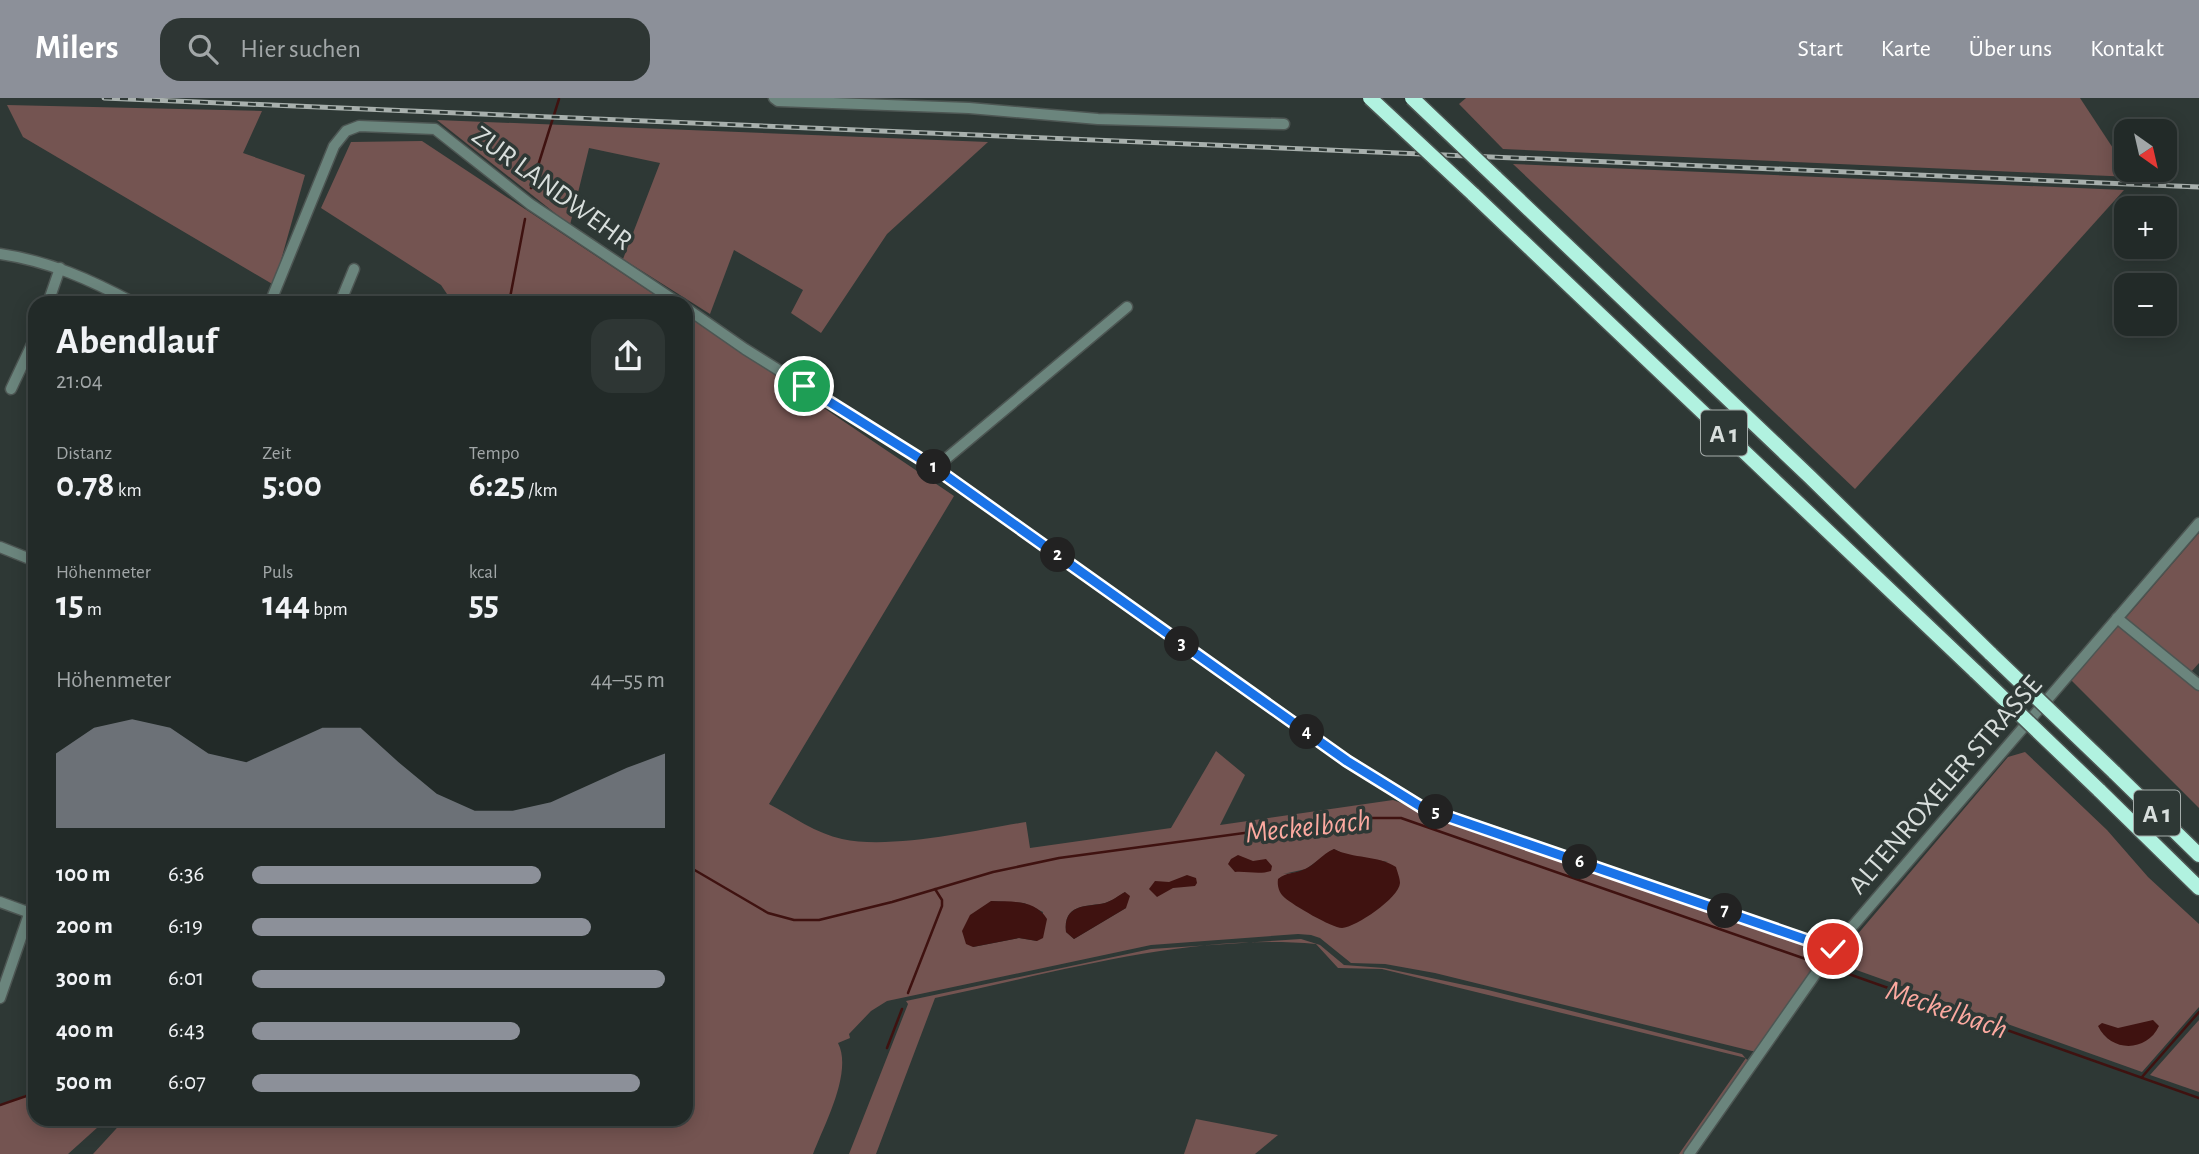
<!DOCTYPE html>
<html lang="de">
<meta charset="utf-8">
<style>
:root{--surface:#222a28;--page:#2e3634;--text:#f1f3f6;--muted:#a2a7a8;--line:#3f4645;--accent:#8c9099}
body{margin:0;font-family:"Alegreya Sans",sans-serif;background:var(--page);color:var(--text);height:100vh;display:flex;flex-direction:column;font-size:26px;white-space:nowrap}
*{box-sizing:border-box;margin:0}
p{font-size:23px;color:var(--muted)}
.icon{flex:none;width:38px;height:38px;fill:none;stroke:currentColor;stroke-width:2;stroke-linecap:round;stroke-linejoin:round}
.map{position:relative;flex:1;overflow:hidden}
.side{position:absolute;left:28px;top:198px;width:665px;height:830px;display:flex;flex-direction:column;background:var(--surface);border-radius:21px;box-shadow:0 4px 18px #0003,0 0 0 2px var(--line)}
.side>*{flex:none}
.needle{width:46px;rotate:146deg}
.fabs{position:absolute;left:2114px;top:21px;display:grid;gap:14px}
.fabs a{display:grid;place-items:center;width:63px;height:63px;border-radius:14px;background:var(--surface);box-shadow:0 4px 18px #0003,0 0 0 2px var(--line);font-size:35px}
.pin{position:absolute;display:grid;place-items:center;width:60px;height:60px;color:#fff;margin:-30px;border:4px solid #fff;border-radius:50%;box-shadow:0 2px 7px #0007}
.km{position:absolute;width:35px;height:35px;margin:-18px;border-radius:50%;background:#222;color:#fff;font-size:19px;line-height:35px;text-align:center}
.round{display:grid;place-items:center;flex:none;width:74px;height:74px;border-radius:21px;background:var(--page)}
.overview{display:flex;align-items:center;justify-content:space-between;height:119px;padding:0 28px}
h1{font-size:38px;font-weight:700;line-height:52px}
.metrics{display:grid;grid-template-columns:repeat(3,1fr);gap:10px;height:119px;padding:7px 28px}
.metrics div{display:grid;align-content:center}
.metrics b{font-size:35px;font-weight:700}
.metrics small{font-size:19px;font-weight:400}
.metrics p{font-size:19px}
.chart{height:196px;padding:14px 28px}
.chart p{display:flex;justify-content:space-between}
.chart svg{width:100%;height:126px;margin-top:7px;fill:var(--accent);opacity:.7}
ul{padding:0 28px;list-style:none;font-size:23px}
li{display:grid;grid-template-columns:112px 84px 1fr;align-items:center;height:52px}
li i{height:18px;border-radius:9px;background:var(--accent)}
header{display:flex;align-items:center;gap:42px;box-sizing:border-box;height:98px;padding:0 35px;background:var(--accent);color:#fff}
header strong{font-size:33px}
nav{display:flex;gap:38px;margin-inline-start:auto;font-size:24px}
.search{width:490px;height:63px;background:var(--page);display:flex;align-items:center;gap:18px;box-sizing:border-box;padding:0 24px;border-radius:21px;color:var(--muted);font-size:26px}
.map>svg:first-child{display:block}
.green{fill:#745451;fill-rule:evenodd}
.water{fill:#3f1210}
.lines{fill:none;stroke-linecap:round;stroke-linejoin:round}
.stream{stroke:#3f1210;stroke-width:2.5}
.minor-casing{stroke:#4d5653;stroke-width:13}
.highway-casing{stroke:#4d5653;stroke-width:17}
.minor{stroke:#6b857d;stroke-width:10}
.highway{stroke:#b1f2e0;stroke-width:14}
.rail-casing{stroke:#a8b0ad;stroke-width:5}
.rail{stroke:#2e3835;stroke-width:2.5;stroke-dasharray:8;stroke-linecap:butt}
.highway-bridge-casing{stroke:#4d5653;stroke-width:17;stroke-linecap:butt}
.highway-bridge{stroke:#b1f2e0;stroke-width:14}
.route-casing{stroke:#fff;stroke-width:14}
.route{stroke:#1a73e8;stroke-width:9}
.labels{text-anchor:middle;stroke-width:7;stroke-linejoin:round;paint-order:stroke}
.shield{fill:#2e3835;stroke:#a5acaa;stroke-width:2}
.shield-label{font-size:26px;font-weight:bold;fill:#d8dedc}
.street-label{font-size:28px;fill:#d8dedc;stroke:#2e3835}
.water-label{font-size:30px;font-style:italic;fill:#fca9a0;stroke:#2e3835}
</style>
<header>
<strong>Milers</strong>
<div class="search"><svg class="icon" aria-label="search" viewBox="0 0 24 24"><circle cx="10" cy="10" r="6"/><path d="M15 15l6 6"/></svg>Hier suchen</div>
<nav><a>Start</a><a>Karte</a><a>Über uns</a><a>Kontakt</a></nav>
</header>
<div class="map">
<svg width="2199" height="1056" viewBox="0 0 2199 1056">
<rect width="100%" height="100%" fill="#2e3835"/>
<g class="green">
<polygon points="1466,0 2080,0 2132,79 1503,51 1459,6"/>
<polygon points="7,7 262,13 243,55 305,77 274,187 23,39"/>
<polygon points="437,22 988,44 887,136 821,235 791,215 803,192 734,152 710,216 623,161 660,65 589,50 570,127"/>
<polygon points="422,43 667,205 453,205 441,187 321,110 351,44"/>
<polygon points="1513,66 2124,92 1855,391"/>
<path d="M686,217l268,181 -185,308c23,12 48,30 73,35 49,11 134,-9 184,-17l4,26 141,-20 45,-77 29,24 -25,50 173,-25 420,147 10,5v5l-66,94h-5l-317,-78 -50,-9 -34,-1 -31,-25 -9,-3 -13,-1 -147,11 -264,56 -16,10 -22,23 1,4 -12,5c15,29 -14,82 -25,111h-720l33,-36h560zM1334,751l12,6 42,7 -105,12 23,-5zM1125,794l1,16 -52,31 -8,-7c-3,-29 21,-25 39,-29 7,-2 14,-7 20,-11zM992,803l32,2 19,9 -6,29 -18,-3 -46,9z"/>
<polygon points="2199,435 2199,565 2191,574 2125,521"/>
<polygon points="2119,527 2199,592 2199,710 2071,582"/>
<polygon points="2025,654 2107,732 2148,779 2199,826 2199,909 2142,974 1834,864 2008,659"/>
<path d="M1301,841l19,6 24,20 40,3 104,22 254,64 7,8 -65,92h-5l67,-96 -364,-89 -44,-1 -22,-24c-128,-11 -257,28 -381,54l-59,156h-27l59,-150 -2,-3 245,-52z"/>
<polygon points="2199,922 2199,994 2150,977"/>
<polygon points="35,993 35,1020 108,1020 68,1056 0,1056 0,1008"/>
<polygon points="1196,1021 1278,1037 1255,1056 1184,1056"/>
</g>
<g class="water">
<path d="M1334,751c19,10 44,6 62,18 1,4 4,11 4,16 -1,15 -44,44 -58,45 -10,0 -49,-23 -57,-30 -6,-5 -8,-12 -7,-19 8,-7 17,-5 27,-10 11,-5 17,-15 29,-20z"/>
<path d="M1238,757l15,6 13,-2 6,7 -1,5c-12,4 -24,0 -36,1l-7,-8 3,-5z"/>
<polygon points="1187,777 1196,780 1197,785 1195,788 1173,790 1157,799 1149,791 1155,783 1169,784"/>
<path d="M1125,794l5,4 -4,12 -52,31 -8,-7c-3,-29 21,-25 39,-29 7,-2 14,-8 20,-11z"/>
<path d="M991,803c21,1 44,-2 56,18l-4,19 -6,3 -18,-3 -46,9 -7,-3 -4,-13 8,-16z"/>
<path d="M2153,922l6,6c-12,26 -48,27 -61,0l4,-3 16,5z"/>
</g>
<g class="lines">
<g class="stream">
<polyline points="531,90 559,1"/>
<polyline points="509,205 525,121"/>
<polyline points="686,767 768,815 794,822 819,822 892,804 993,774 1059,760 1355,720 1401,720 1820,866"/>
<polyline points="1826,868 2199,1000"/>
<polyline points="908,895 942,808 942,802 935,791"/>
<polyline points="887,950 902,911"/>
<polyline points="2142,979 2199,914"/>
<polyline points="0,1007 35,995"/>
</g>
<defs>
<g id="minor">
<polyline points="774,0 778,3 969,10 1098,21 1284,26"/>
<path d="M0,156c49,7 91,26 134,49"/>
<polyline points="48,205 60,170"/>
<polyline points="270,205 334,48 346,33 359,28 435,31 530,106 678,205"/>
<polyline points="340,205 354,171"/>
<polyline points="686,210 745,251 935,370 1347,663 1423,710 1833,851"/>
<polyline points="11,291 35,240"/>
<polyline points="935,370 1127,209"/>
<polyline points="0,449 35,463"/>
<polyline points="2117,520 2199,587"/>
<polyline points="0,804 33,816"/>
<polyline points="0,900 35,799"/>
<polyline points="1689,1056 1833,851 2199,425"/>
</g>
<g id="highway">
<polyline points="1495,79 1810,379 1991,556"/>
<polyline points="1473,96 1976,574"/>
<polyline points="2114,674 2199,757"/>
<polyline points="2099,692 2199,790"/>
</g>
</defs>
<use href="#minor" class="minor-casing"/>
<use href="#highway" class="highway-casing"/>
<use href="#minor" class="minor"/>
<use href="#highway" class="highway"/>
<defs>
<polyline id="rail" points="104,0 2199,89"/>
</defs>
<use href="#rail" class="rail-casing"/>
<use href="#rail" class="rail"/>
<defs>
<g id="highway-bridge">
<polyline points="1370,0 1473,96"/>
<polyline points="1412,0 1495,79"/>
<polyline points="1991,556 2114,674"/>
<polyline points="1976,574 2099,692"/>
</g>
</defs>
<use href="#highway-bridge" class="highway-bridge-casing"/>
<use href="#highway-bridge" class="highway-bridge"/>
</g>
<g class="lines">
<defs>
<polyline id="route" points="804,288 935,370 1347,663 1423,710 1833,851"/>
</defs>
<use href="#route" class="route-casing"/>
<use href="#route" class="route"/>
</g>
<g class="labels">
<g class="shield">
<rect x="1701" y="312.5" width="46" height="45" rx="5"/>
<rect x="2134" y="692.5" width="46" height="45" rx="5"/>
</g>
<g class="shield-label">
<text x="1724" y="344">A 1</text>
<text x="2157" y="724">A 1</text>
</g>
<g class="street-label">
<text transform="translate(553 89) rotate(36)" y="10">ZUR LANDWEHR</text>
<text transform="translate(1944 686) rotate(-49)" y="10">ALTENROXELER STRASSE</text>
</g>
<g class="water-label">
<text transform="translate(1308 728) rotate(-6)" y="10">Meckelbach</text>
<text transform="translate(1947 911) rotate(19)" y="10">Meckelbach</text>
</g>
</g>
</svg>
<div class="fabs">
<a><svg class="needle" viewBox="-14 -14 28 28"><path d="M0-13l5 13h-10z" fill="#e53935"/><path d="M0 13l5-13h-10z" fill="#a2a7a8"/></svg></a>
<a>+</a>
<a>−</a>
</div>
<div class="pin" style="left:804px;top:288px;background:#1e9e55"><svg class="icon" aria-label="arrive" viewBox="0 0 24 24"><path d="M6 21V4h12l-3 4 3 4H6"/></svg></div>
<div class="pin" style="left:1833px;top:851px;background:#d93025"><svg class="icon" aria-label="check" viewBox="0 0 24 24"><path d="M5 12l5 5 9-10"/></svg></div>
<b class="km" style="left:934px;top:369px">1</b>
<b class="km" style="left:1058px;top:457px">2</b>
<b class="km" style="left:1182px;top:546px">3</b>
<b class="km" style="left:1307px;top:634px">4</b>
<b class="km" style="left:1436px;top:714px">5</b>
<b class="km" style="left:1580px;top:764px">6</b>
<b class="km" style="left:1725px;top:813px">7</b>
<section class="side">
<div class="overview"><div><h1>Abendlauf</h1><p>21:04</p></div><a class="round"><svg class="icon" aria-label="share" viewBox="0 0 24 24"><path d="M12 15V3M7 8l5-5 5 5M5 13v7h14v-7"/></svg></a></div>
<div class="metrics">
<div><p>Distanz</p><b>0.78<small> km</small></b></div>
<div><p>Zeit</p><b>5:00</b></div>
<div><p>Tempo</p><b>6:25<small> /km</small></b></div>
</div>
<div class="metrics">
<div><p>Höhenmeter</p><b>15<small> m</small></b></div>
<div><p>Puls</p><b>144<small> bpm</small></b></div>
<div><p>kcal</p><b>55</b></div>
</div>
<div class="chart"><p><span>Höhenmeter</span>44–55 m</p>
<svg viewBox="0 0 160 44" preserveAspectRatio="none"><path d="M0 44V18L10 9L20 6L30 9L40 18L50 21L60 15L70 9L80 9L90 21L100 32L110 38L120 38L130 35L140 29L150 23L160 18V44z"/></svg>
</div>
<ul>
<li><b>100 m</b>6:36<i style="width:70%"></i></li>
<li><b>200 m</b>6:19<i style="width:82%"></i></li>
<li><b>300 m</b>6:01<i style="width:100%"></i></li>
<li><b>400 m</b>6:43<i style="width:65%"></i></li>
<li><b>500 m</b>6:07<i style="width:94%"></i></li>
</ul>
</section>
</div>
